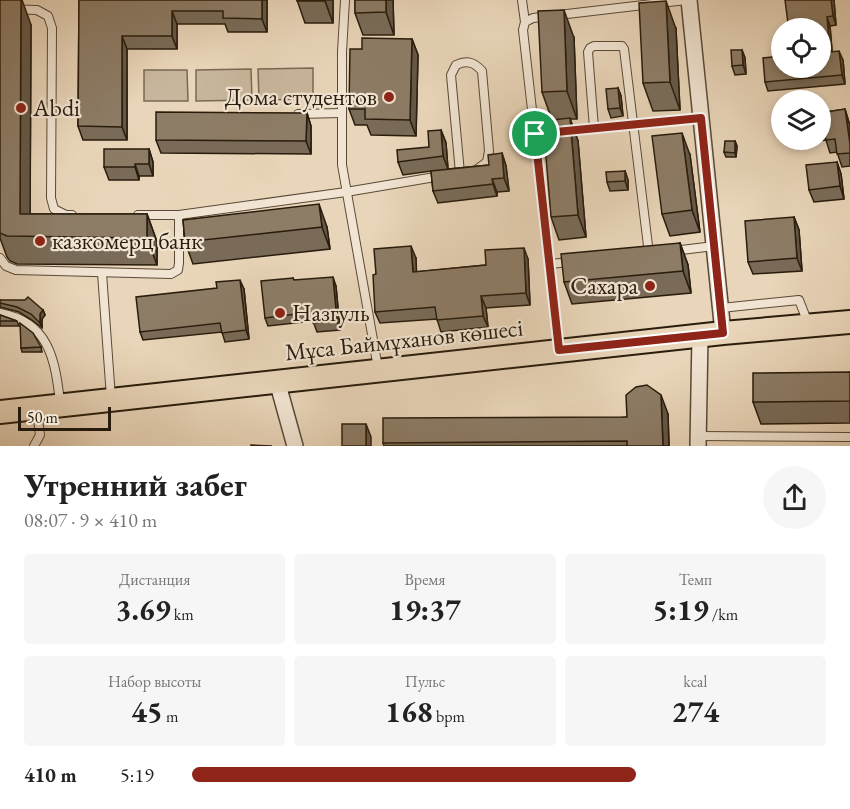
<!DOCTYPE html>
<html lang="ru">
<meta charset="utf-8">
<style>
:root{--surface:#fff;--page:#f6f6f6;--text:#222;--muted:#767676;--accent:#8f2418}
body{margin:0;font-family:"EB Garamond",serif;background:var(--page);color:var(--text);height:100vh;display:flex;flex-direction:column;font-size:22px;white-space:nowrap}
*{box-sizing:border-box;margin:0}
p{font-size:20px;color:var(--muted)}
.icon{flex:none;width:33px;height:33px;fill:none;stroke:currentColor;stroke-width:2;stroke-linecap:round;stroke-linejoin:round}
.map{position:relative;height:446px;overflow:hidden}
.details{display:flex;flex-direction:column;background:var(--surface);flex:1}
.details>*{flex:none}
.controls{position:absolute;left:771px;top:18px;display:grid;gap:12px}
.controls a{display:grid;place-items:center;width:60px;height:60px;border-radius:50%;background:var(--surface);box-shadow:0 3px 9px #0003;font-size:30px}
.scale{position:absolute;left:18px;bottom:15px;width:93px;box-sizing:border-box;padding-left:6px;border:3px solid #291c0c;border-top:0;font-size:16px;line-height:21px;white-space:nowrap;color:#291c0c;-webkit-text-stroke:4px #f1e4d2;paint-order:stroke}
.pin{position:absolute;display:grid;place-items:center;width:51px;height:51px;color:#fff;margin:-26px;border:3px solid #fff;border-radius:50%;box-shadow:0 2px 6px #0007}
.round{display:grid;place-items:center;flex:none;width:63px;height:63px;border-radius:32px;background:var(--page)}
.overview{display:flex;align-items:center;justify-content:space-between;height:102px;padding:0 24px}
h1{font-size:33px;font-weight:700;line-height:45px}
.figures{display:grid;grid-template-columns:repeat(3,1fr);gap:9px;height:102px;padding:6px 24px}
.figures div{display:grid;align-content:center;border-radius:6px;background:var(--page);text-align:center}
.figures b{font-size:30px;font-weight:700}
.figures small{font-size:16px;font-weight:400}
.figures p{font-size:16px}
ul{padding:0 24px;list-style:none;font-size:20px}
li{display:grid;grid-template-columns:96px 72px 1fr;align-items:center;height:45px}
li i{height:15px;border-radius:8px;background:var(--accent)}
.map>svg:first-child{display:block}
.green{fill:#c8b69c;stroke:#786954;stroke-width:1.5}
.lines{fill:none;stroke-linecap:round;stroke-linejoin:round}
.lane-casing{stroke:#594a37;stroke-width:10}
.street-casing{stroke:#594a37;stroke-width:18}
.primary-casing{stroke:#291c0c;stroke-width:26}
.lane{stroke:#f1e4d2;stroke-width:8}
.street{stroke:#f1e4d2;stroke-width:15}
.primary{stroke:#e9d5b9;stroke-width:22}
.wall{fill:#796b58;stroke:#291c0c;stroke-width:1.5}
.shaded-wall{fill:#635747;stroke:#291c0c;stroke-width:1.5}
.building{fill:#8d7c66;stroke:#291c0c;stroke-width:1.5}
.route-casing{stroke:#fff;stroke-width:12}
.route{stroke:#8f2418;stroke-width:8}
.poi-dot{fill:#8f2418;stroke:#f1e4d2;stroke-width:2}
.labels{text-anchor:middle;stroke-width:4.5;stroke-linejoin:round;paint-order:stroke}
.poi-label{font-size:24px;fill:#291c0c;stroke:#f1e4d2;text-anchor:start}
.street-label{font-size:24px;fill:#291c0c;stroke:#f1e4d2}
</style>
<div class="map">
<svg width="850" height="446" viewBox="0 0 850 446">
<rect width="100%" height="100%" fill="#e9d5b9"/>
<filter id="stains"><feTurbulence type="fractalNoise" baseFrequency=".00333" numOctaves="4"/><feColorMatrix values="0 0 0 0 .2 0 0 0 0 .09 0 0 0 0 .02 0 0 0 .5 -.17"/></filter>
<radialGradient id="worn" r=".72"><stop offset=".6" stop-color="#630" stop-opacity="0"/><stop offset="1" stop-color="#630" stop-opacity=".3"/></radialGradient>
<g class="green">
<polygon points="313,68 313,99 259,100 258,69"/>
<polygon points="251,69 252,100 196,101 196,70"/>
<polygon points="144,70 187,70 188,101 144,101"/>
</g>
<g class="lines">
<defs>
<g id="lane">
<polyline points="345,0 342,52 342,165 378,368"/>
<polyline points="522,0 525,22"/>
<polyline points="0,9 37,10 48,16 52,28 51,198 54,209 66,215 72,215"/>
<polyline points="298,114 341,113"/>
<polyline points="594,128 588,52 590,48 594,46 622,46 624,49 649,254"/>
<polyline points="567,131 701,118"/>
<path d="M460,173l-9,-98 5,-10c11,-5 18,-3 26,6l7,80 -2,11 -11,8"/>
<polyline points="138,215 179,215 346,192 441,176"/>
<polyline points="673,251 714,246"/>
<polyline points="0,258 6,266 16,270 171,274 178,270 179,263 179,215"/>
<polyline points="549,264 572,262"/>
<polyline points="102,273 111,398"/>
<polyline points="721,308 799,300 808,323"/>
<path d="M0,313c49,9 55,46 60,89"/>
<polyline points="559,349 523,30 525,22 533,18 686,0"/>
<polyline points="698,436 850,437"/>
<polyline points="34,446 40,435 37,411"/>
</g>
<g id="street">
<polyline points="689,0 723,333"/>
<polyline points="277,381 295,446"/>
<polyline points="698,446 700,336"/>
</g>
<polyline id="primary" points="0,412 723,333 850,322"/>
</defs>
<use href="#lane" class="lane-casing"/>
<use href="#street" class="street-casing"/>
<use href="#primary" class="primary-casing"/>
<use href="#lane" class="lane"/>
<use href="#street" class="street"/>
<use href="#primary" class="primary"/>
</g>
<g class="wall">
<polygon points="0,0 31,25 30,214 147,214 157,242 157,265 17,264 10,261 7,257 0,238"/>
<polygon points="79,0 267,0 267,32 228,32 225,24 177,24 177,49 127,49 127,140 83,140 78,126"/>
<polygon points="297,0 333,0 333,23 305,23"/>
<polygon points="355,0 393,0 394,35 363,35 355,13"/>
<polygon points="834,0 836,25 830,26 832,52 843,60 845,84 768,91 765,82 820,68 820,28 790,28 788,23"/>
<polygon points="676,29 680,110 653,111 643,83"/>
<polygon points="574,38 577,119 570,119 578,141 586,237 559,240 551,217 552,120 542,92"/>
<polygon points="412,39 418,55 416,136 371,135 367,125 355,125 349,109 362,49"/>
<polygon points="742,50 745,58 746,74 735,75 732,66"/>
<polygon points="618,88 621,96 623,116 611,118 608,109"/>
<polygon points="845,109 850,126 850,166 842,167 837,152 830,153 826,140 813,142 812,140 820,140 820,113"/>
<polygon points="307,113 311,126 311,154 161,153 156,140"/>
<polygon points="441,130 446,143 448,169 489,165 502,153 506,166 509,191 497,192 497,196 438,203 433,191 431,171 403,175 398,162 429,147"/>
<polygon points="735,141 737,146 736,157 726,157 724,152"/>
<polygon points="149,149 153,162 153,176 139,176 139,180 109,180 104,167"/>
<polygon points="690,155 700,232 670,236 662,214"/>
<polygon points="837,162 841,174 844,199 814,202 809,190"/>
<polygon points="625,171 628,180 628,190 610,191 607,182"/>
<polygon points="794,217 799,230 802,271 753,274 748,262"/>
<polygon points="183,220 327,227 330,249 193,264 185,242"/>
<polygon points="680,243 688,265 691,293 572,304 564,282"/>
<polygon points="416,258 416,272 486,265 528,259 530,305 486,308 488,327 441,332 437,319 380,323 375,312 376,274"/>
<polygon points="293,278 294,280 336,286 340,330 317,332 313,321 268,326 265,318"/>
<polygon points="244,289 249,339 225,342 222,332 143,340 140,332"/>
<polygon points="0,300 43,310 45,315 42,319 42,328 32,320 19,312 0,307"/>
<polygon points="0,315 17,321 19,326 0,326"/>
<polygon points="41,347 42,352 22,352 21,348"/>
<polygon points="850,372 850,423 761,424 753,402"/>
<polygon points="668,414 669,446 384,446 383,443 627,417"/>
</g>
<g class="shaded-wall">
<polygon points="21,0 22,0 31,25 30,236 20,214"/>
<polygon points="262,0 267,0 267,32 262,19"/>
<polygon points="325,0 333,0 333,23 325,1"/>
<polygon points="386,0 393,0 394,35 386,12"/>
<polygon points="831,0 834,0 836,25 833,16"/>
<polygon points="666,1 676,29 680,110 670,82"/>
<polygon points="564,10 574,38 577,119 567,91"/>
<polygon points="172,11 177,24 177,49 172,36"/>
<polygon points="827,17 830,26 833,61 830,52"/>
<polygon points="122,36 127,49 127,140 122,127"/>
<polygon points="412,39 418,55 416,136 410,120"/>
<polygon points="742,50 745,58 746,74 743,65"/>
<polygon points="839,51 843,60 845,84 842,75"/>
<polygon points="618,88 621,96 623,116 620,108"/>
<polygon points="845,109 850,126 850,144"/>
<polygon points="307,113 311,126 311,154 306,141"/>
<polygon points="570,118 578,141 586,237 578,215"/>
<polygon points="441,130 446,143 448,169 443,156"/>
<polygon points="682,133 690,155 700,232 692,210"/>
<polygon points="735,141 737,146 736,157 735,153"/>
<polygon points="149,149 153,162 153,176 149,164"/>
<polygon points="502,153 506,166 509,191 504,178"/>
<polygon points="837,162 841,174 844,199 840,186"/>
<polygon points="135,164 139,176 139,180 135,167"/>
<polygon points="625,171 628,180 628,190 625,181"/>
<polygon points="492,179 497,192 497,196 493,184"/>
<polygon points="319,204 327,227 330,249 322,227"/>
<polygon points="147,214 157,242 157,265 147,238"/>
<polygon points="794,217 799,230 802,271 797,258"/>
<polygon points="680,243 688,265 691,293 683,271"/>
<polygon points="411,246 416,258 417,284 413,272"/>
<polygon points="524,248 528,259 530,305 526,293"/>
<polygon points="333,277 336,286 340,330 337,321"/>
<polygon points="240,280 244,289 249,339 246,330"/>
<polygon points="481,296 486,308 488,327 483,316"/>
<polygon points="43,310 45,315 42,319 42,328 40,323 40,314"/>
<polygon points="661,395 668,414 669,446 663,446"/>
<polygon points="366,424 371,437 371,446 366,446"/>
</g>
<g class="building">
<polygon points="0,0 21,0 20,214 147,214 147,238 7,236 0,233"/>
<polygon points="79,0 262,0 262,19 223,18 223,11 172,11 172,36 122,36 122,127 78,126"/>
<rect x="297" y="0" width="28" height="1"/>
<polygon points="355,0 386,0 386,12 355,13"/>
<polygon points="785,0 831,0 833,16 827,17 830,52 839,51 842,75 765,82 763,58 782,56 782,68 820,68 820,28 794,28 793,22 788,23"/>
<polygon points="666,1 670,82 643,83 639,3"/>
<polygon points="564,10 567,91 542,92 538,11"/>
<polygon points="362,38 412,39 410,120 365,119 365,109 349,109 350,49 362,49"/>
<polygon points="731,50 742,50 743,65 732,66"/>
<polygon points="618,88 620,108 608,109 606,89"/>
<polygon points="845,109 850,144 850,153 837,154 835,139 826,140 824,127 820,127 820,113"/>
<polygon points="156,112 307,113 306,141 156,140"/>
<polygon points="570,118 578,215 551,217 543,121"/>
<polygon points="441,130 443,156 398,162 397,150 429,147 428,131"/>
<polygon points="682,133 692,210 662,214 652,136"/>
<polygon points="725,141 735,141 735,153 724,152"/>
<polygon points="104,149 149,149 149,164 135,164 135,167 104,167"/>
<polygon points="502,153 504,178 492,179 493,184 433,191 431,171 489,165 488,155"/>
<polygon points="837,162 840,186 809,190 806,165"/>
<polygon points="625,171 625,181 607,182 606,172"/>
<polygon points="319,204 322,227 185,242 183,220"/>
<polygon points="794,217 797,258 748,262 745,221"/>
<polygon points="680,243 683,271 564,282 561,254"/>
<polygon points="411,246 413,272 486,265 485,250 524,248 526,293 481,296 483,316 437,320 435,307 375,312 373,275 376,274 374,249"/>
<polygon points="333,277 337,321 313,323 312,312 265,318 261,281 293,278 294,280"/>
<polygon points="240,280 246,330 222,333 220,323 140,332 136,297 217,288 216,282"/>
<polygon points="28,297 43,310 40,314 40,323 31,314 17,307 0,303 0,300 25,300"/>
<polygon points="0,315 17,321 0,321"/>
<polygon points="20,323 33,333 41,347 21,348"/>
<polygon points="850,372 850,401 753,402 753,373"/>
<polygon points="647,385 661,395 663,446 627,446 627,441 383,443 383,418 627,417 626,395 636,387"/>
<rect x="342" y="424" width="24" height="22"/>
<polygon points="251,445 272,446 251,446"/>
</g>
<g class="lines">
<defs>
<polygon id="route" points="701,118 723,333 559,350 535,134"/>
</defs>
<use href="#route" class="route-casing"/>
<use href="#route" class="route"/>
</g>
<g class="poi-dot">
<circle cx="389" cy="97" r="6"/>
<circle cx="21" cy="108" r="6"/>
<circle cx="40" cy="241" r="6"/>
<circle cx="650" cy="286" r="6"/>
<circle cx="280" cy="313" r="6"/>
</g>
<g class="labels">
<g class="poi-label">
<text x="377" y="105" text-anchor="end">Дома студентов</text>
<text x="33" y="116">Abdi</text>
<text x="52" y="249">казкомерц банк</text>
<text x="638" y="294" text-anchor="end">Сахара</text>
<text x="292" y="321">Назгуль</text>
</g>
<g class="street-label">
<text transform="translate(404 340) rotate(-6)" y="8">Мұса Баймұханов көшесі</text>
</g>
</g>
<rect width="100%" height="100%" filter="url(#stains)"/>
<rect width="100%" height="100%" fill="url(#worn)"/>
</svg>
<div class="controls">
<a><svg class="icon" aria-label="locate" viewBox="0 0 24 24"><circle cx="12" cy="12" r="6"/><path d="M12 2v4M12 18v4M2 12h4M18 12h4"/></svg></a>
<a><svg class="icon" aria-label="layers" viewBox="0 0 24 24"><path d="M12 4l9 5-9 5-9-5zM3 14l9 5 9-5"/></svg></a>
</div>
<div class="scale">50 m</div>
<div class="pin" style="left:535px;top:134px;background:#1e9e55"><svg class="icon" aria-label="arrive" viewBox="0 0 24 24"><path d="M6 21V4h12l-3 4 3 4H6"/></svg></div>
</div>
<section class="details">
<div class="overview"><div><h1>Утренний забег</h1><p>08:07 · 9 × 410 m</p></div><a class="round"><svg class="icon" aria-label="share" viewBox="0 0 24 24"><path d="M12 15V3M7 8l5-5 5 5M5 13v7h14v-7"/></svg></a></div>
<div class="figures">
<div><p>Дистанция</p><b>3.69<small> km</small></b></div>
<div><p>Время</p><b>19:37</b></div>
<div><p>Темп</p><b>5:19<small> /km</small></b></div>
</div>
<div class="figures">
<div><p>Набор высоты</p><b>45<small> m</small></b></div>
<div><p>Пульс</p><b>168<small> bpm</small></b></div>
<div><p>kcal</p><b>274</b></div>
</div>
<ul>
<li><b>410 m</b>5:19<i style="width:70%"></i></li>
</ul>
</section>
